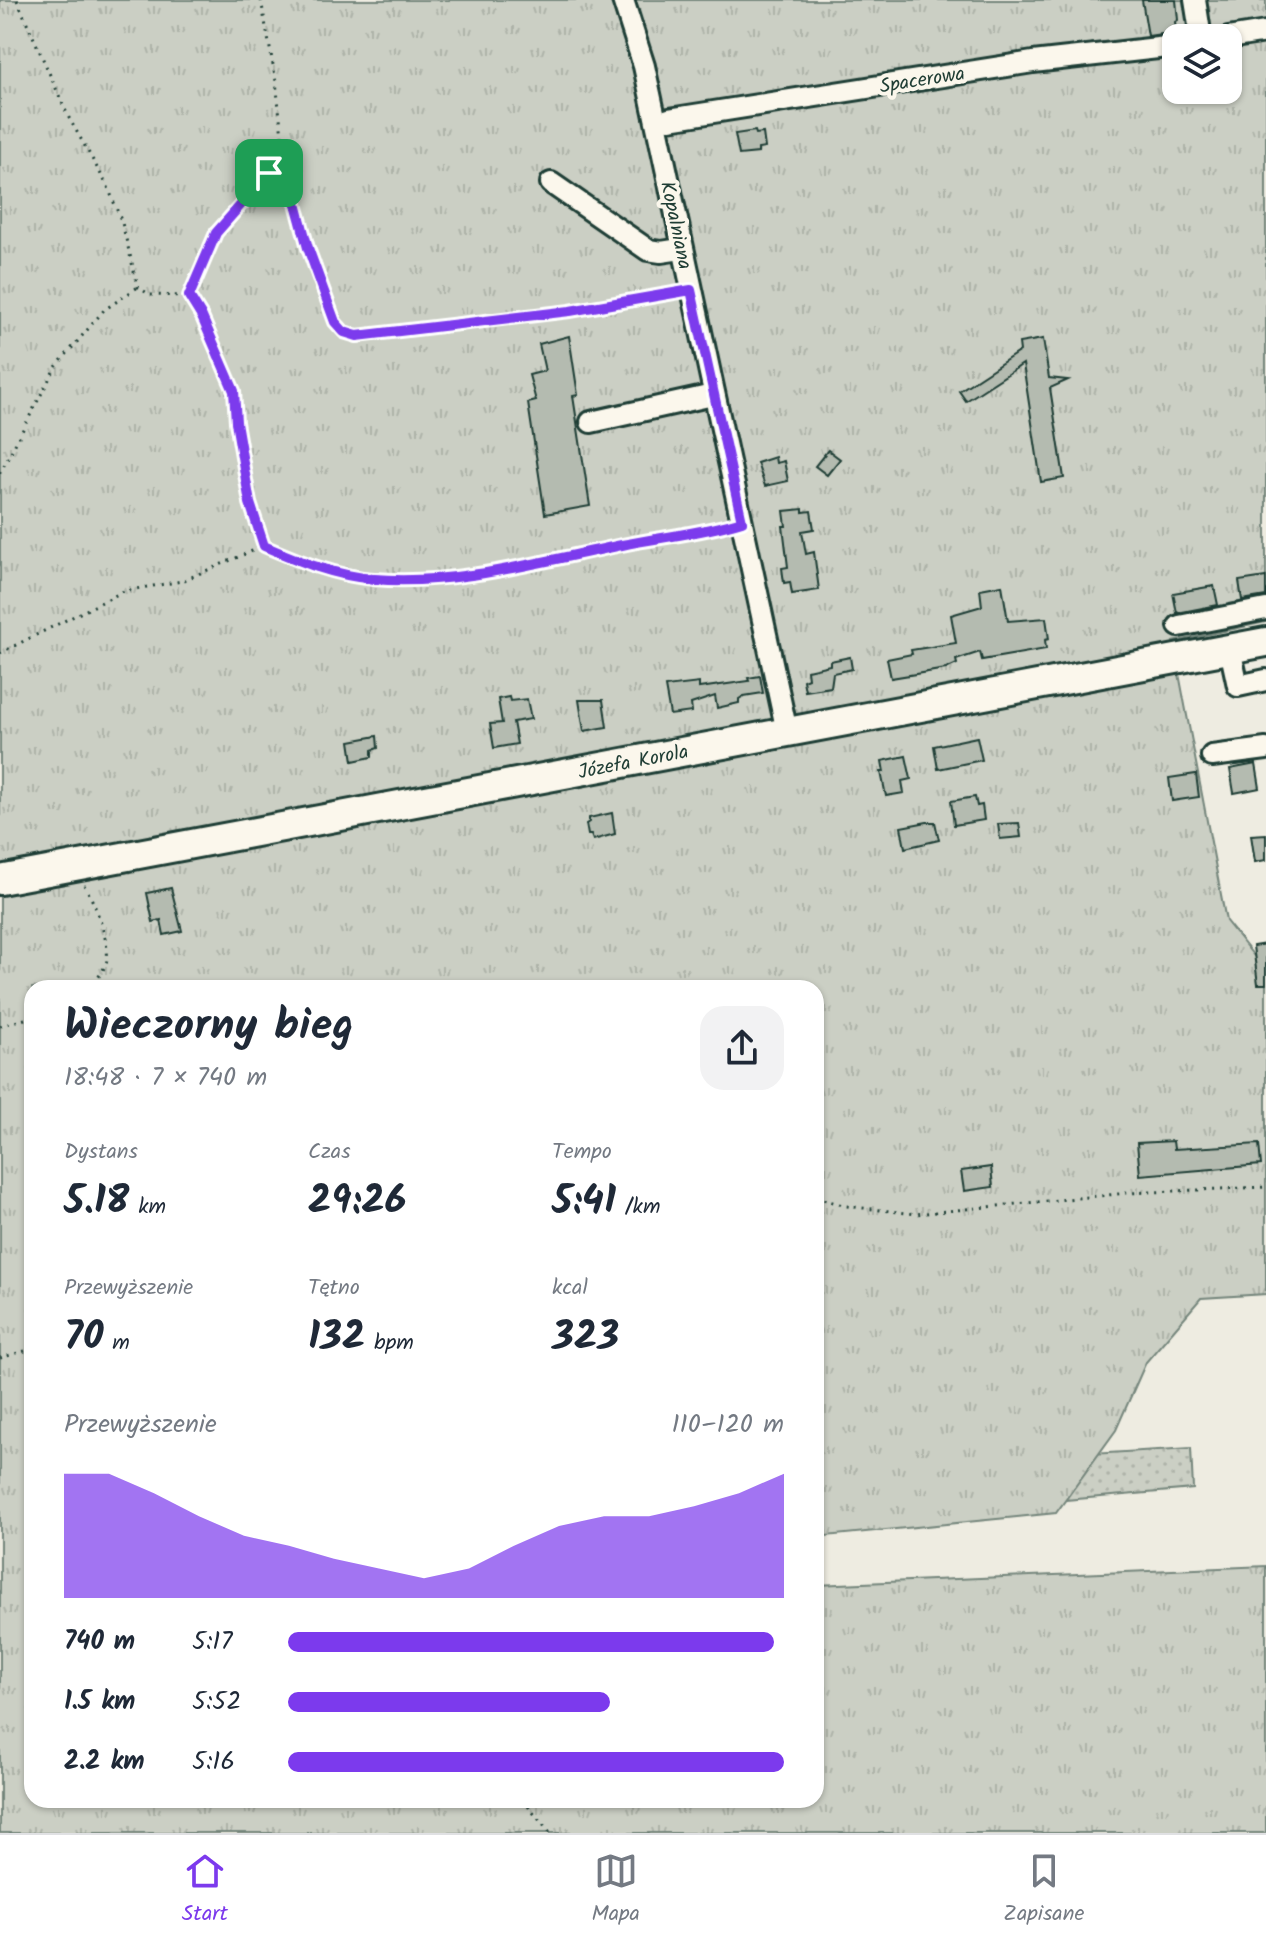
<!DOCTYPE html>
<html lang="pl">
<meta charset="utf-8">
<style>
:root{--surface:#fff;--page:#f2f2f3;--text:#1f2937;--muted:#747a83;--line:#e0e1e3;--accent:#7c3aed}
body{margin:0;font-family:Kalam,sans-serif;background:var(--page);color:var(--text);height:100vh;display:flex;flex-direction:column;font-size:30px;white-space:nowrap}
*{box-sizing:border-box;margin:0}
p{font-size:26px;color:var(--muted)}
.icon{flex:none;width:44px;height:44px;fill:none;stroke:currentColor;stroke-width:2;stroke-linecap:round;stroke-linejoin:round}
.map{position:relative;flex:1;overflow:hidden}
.panel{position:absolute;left:24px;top:980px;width:800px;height:828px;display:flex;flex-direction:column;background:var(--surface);border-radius:24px;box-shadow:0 2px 6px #0004}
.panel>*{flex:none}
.fabs{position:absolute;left:1162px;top:24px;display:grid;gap:16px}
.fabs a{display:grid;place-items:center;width:80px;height:80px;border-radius:16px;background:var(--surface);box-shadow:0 2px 6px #0004;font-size:40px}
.pin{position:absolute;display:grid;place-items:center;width:68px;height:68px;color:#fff;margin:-34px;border-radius:16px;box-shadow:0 4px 12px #0006}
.round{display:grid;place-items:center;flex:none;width:84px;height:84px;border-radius:24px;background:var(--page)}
.headline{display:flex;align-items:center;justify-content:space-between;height:136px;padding:0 40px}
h1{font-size:44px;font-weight:800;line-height:60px}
.figures{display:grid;grid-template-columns:repeat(3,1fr);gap:12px;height:136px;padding:8px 40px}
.figures div{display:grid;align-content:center}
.figures b{font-size:40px;font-weight:800}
.figures small{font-size:22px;font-weight:400}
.figures p{font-size:22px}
.chart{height:224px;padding:16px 40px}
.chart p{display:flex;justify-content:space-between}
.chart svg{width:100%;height:144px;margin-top:8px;fill:var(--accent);opacity:.7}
ul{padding:0 40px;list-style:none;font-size:26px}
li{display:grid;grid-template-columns:128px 96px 1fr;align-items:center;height:60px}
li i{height:20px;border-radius:10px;background:var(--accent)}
.menu{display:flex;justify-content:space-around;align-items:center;height:112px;border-top:2px solid var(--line);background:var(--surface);font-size:22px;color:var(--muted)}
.menu a{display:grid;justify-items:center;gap:4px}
.menu .selected{color:var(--accent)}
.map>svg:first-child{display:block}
.grass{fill:url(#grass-dots);stroke:#75867c;stroke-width:2}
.park{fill:url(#park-tufts);stroke:#75867c;stroke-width:2;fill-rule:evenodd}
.building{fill:#b4bbb0;stroke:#1f3d34;stroke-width:2}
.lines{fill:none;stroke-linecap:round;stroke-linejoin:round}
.minor-casing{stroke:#1f3d34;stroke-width:26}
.highway-casing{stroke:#1f3d34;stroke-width:34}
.path{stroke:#1f3d34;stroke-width:3;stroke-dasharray:2 6;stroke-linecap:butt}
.minor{stroke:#fbf7ec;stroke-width:20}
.highway{stroke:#fbf7ec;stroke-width:28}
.route-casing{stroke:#fff;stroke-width:16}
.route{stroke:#7c3aed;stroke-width:10}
.labels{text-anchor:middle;stroke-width:8;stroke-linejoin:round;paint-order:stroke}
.street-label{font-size:20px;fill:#1f3d34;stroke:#fbf7ec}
</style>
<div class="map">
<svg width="1266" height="1833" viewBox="0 0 1266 1833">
<defs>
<pattern id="grass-dots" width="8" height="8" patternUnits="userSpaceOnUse" patternTransform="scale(2)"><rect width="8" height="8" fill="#cbcfc4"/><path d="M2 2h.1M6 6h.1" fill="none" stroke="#aeb3a9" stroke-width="1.8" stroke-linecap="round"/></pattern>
<pattern id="park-tufts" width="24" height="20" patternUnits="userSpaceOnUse" patternTransform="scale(2)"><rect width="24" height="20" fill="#cbcfc4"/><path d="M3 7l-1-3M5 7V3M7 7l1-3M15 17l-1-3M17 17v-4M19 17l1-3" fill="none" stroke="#aeb3a9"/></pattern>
</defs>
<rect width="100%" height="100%" fill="#eeece1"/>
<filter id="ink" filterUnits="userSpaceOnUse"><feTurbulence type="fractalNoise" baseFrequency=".0125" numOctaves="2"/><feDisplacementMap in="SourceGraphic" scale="16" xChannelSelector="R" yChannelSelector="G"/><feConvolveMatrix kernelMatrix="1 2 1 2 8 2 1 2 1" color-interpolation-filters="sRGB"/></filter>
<g filter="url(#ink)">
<polygon class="grass" points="1191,1448 1193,1489 842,1519 816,1474 857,1468"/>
<path class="park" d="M0,0h1266v622l-93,20 53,279 40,50v323l-65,4 -55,64 -30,68 -60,83 -240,24v-549h-784v812h784v-215l450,-19v267h-1266zM1176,38h52v52h-52z"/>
<g class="building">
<polygon points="1142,0 1176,0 1178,20 1175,22 1176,32 1148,36"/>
<polygon points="755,131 756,134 763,133 765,148 758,149 758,153 739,155 735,134"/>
<polygon points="569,336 578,395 573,396 590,506 545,514 528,403 536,401 529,375 545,371 539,344"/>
<polygon points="1043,339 1049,378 1068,380 1050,388 1064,478 1041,482 1023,364 966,401 959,391 1020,351 1019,343"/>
<polygon points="828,450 840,459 827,475 815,466"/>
<polygon points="775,457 776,463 784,461 788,481 765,486 757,463"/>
<polygon points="803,509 803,512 811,511 814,529 802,531 806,554 814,552 819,590 792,594 790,582 784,583 782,568 788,567 783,526 786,526 784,511"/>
<polygon points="1266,577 1266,596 1242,600 1239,581"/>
<polygon points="1002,585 1008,621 1046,618 1049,639 1045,640 1046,649 982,660 980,652 956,660 957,664 946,669 891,678 887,659 912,654 911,650 956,643 951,615 982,606 980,589"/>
<polygon points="1214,586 1218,605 1177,613 1173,593"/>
<polygon points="850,657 852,669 833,673 831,687 805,691 803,680 808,678 807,670 830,665 830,661"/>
<polygon points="760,676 763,693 744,696 739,699 739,703 717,708 715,696 691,704 692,712 670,715 665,687 699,683 699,688 749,681 748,678"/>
<polygon points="509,697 510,701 527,699 531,719 513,722 517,744 494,748 490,724 502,723 498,699"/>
<polygon points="579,700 603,700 607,727 584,731"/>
<polygon points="377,736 378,748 372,750 372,757 353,761 350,741"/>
<polygon points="977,737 982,760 938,769 934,746"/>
<polygon points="906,756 911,779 902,781 904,793 886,796 881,772 884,772 882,761"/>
<polygon points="1256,764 1260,788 1234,793 1230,769"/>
<polygon points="1196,774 1199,797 1172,801 1169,778"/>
<polygon points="975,797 977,806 982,805 984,820 954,825 951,801"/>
<polygon points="612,813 615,834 593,840 591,835 588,835 586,824 589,822 589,818"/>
<polygon points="927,822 935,822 939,840 905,848 901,827"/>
<polygon points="1019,823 1021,837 1000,839 998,824"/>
<polygon points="1266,834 1266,860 1255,862 1251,835"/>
<polygon points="171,888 182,931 164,935 161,920 153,922 147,893"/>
<polygon points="1266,944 1266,984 1258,984 1253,946"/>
<polygon points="1173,1141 1174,1149 1259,1144 1261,1165 1140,1175 1137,1143"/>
<polygon points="991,1167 993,1187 964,1191 961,1171"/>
</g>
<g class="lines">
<defs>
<g id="minor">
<polyline points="623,0 644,66 787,732"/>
<polyline points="1195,0 1201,38"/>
<polyline points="1228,38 1266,32"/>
<polyline points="669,119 1033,62 1176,46"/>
<polyline points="551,183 648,250 661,252 681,249"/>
<polyline points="591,422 713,395"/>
<polyline points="1179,626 1266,609"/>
<polyline points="1230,649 1238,686 1266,680"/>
<polyline points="1212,756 1266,749"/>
</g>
<polyline id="highway" points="0,880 1266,642"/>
</defs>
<use href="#minor" class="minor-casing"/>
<use href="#highway" class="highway-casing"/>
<g class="path">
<polyline points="17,0 69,118 108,187 122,223 138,287 150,295 189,296 202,317 234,391 236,422 250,503 264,546"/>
<path d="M261,0l15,81 9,82 23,85 27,74 9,10 13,4c107,-11 213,-25 318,-44"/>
<polyline points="189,296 216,233 269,173 285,163"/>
<polyline points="0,473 55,368 104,310 138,287"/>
<path d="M0,653l124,-62 58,-10 82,-35c36,15 71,31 111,33 39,3 78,-3 116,-9 79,-12 157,-30 235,-45"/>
<path d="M84,885c10,15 26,57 23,75 -2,9 -11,21 -17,28"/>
<polyline points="0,1026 32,1017"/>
<polyline points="816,1197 846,1206 916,1214 1128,1193 1266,1187"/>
<polyline points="0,1358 32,1349"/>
<polyline points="523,1800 550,1833"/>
</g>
<use href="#minor" class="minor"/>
<use href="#highway" class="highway"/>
</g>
</g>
<g class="lines" filter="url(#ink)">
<defs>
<path id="route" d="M285,163l23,85 27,74 9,10 13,4 213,-25 121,-21 51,231c-38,12 -81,16 -120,24 -79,16 -167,41 -248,34 -39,-3 -75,-18 -110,-33l-14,-43 -14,-81 -2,-31 -32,-74 -13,-21 27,-63 53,-60z"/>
</defs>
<use href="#route" class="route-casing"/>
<use href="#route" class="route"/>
</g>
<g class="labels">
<g class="street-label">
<text transform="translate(922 79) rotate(-9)" y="7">Spacerowa</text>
<text transform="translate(677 225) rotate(78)" y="7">Kopalniana</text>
<text transform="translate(633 761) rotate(-11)" y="7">Józefa Korola</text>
</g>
</g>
</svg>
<div class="fabs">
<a><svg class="icon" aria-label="layers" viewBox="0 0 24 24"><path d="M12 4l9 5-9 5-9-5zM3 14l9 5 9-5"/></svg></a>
</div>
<div class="pin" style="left:269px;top:173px;background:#1e9e55"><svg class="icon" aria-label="arrive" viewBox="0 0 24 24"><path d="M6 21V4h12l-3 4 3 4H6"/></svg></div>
<section class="panel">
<div class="headline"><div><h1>Wieczorny bieg</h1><p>18:48 · 7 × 740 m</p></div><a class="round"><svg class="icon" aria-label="share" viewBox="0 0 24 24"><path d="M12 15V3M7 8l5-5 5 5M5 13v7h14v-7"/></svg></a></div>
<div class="figures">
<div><p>Dystans</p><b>5.18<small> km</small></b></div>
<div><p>Czas</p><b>29:26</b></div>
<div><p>Tempo</p><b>5:41<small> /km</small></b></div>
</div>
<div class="figures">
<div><p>Przewyższenie</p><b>70<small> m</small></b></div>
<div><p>Tętno</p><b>132<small> bpm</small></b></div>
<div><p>kcal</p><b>323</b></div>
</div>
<div class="chart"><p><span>Przewyższenie</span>110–120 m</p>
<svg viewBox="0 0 160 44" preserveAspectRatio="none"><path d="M0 44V6L10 6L20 12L30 19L40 25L50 28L60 32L70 35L80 38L90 35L100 28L110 22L120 19L130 19L140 16L150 12L160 6V44z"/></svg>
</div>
<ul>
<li><b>740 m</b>5:17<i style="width:98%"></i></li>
<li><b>1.5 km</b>5:52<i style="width:65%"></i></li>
<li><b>2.2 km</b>5:16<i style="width:100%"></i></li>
</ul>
</section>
</div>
<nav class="menu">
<a class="selected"><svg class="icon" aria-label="home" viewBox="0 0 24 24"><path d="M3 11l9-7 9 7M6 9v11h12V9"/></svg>Start</a>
<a><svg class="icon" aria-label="map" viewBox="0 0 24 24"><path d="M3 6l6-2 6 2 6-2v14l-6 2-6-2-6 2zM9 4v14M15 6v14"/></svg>Mapa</a>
<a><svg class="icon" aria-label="saved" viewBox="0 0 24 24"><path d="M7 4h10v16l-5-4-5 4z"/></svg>Zapisane</a>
</nav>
